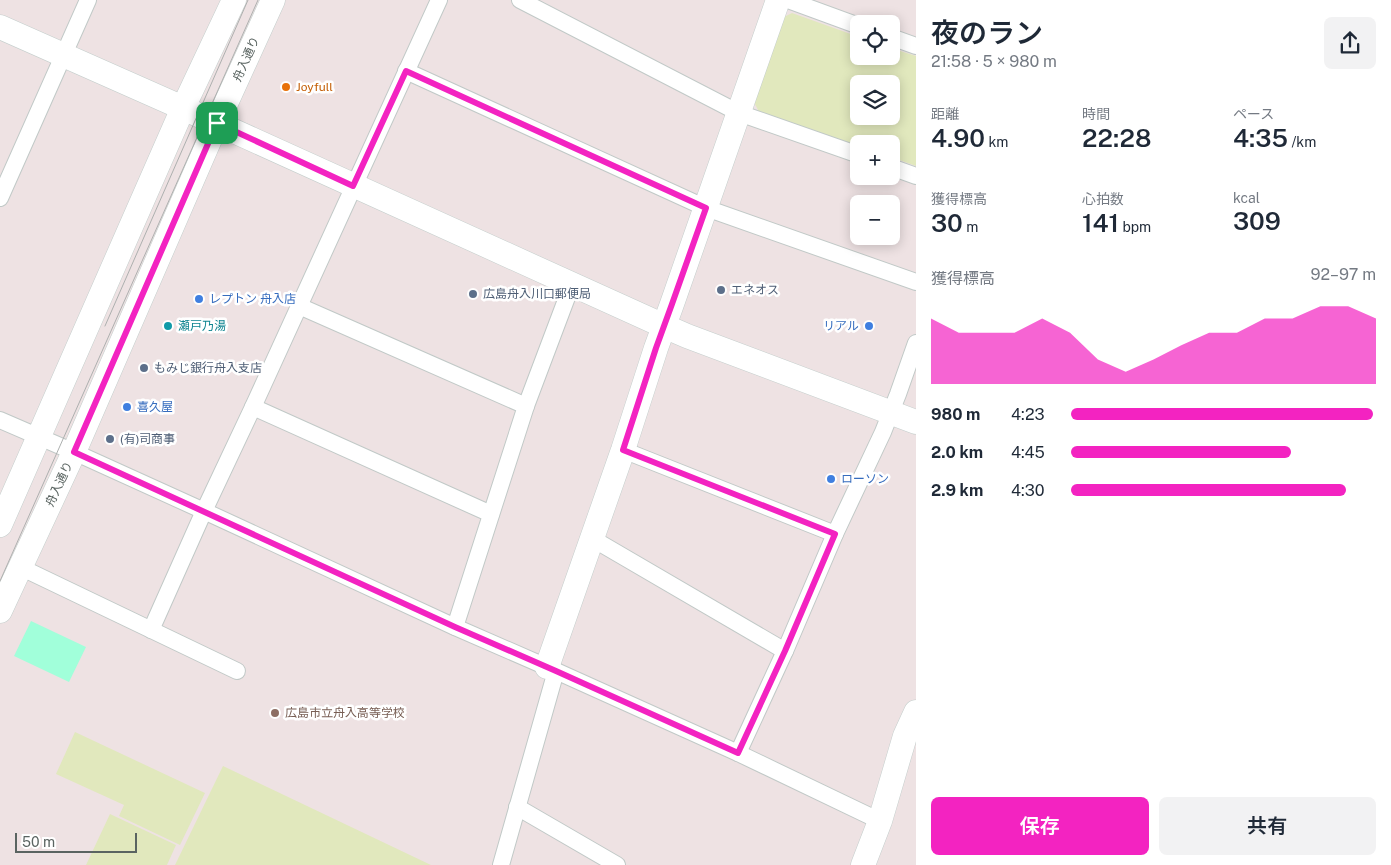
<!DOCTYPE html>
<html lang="ja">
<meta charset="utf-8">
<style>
:root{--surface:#fff;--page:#f2f2f3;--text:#1f2937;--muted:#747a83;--accent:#f323c1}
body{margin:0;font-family:"Public Sans","Noto Sans JP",sans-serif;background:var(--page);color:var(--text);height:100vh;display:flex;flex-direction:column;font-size:19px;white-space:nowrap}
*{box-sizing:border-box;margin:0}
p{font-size:16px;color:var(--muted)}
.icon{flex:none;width:28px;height:28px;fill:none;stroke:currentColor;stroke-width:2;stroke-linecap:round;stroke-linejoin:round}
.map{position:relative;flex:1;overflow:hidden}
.details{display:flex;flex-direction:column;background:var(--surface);width:475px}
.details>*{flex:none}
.buttons{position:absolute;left:850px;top:15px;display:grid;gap:10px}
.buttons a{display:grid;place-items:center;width:50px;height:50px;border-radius:8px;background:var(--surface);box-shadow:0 2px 12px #0003;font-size:25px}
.scale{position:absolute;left:15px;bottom:12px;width:122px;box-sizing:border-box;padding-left:5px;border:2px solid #5a6461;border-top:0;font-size:14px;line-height:18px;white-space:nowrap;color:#5a6461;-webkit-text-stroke:4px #fff;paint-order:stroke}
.pin{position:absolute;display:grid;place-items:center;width:42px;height:42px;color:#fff;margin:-21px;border-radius:10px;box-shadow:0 2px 8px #0006}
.round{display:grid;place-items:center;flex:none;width:52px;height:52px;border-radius:8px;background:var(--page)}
.head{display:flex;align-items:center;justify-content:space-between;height:85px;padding:0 15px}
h1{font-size:28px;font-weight:600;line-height:38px}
.metrics{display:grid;grid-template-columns:repeat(3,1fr);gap:8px;height:85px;padding:5px 15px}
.metrics div{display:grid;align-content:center}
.metrics b{font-size:25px;font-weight:600}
.metrics small{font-size:14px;font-weight:400}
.metrics p{font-size:14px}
.chart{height:140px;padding:10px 15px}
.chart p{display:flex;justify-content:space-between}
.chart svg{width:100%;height:90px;margin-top:5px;fill:var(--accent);opacity:.7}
.action{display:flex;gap:10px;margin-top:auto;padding:10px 15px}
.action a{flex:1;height:58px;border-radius:8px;background:var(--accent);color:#fff;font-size:20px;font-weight:600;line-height:58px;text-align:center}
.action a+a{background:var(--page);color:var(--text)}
ul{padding:0 15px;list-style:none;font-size:16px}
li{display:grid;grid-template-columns:80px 60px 1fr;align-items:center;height:38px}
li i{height:12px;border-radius:6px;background:var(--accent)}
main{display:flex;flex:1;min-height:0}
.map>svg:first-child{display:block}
.green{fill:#e1e8bd;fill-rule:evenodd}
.water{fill:#a1ffda}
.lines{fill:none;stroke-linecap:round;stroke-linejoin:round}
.street-casing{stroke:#c1c9c7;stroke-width:18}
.secondary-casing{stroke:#c4cecc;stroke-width:25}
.street{stroke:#fff;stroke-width:16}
.secondary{stroke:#fff;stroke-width:24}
.tram{stroke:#adb0af;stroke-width:1}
.route-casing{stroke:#fff;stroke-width:10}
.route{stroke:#f323c1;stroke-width:6}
.food-dot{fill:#e8710a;stroke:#fff;stroke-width:2}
.service-dot{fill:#5c6f8a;stroke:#fff;stroke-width:2}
.shop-dot{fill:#3f7fe0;stroke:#fff;stroke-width:2}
.culture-dot{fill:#0f9aa8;stroke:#fff;stroke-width:2}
.education-dot{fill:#8d6e63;stroke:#fff;stroke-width:2}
.labels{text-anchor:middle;stroke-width:5;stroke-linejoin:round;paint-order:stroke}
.street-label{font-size:12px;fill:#5a6461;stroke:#fff}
.food-label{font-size:12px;fill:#c56008;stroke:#fff;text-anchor:start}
.service-label{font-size:12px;fill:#4e5e75;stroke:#fff;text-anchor:start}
.shop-label{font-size:12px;fill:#366cbe;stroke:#fff;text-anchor:start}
.culture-label{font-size:12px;fill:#0d838f;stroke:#fff;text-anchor:start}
.education-label{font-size:12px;fill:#785e54;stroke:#fff;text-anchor:start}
</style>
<main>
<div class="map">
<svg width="916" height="865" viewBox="0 0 916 865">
<rect width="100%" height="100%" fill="#eee2e3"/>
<g class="green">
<path d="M792,13l67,24v19h32v-8l25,8v110l-25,-9v-13h-32v2l-100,-34 -5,-10 30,-85zM859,84h32v32h-32z"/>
<polygon points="75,732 205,793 180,845 119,816 124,805 56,774"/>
<polygon points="223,766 431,865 175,865"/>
<polygon points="110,814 176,845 167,865 86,865"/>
</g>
<polygon class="water" points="31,621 86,647 69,682 14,656"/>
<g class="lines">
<defs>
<g id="street">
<polyline points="520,0 739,113 859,155"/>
<polyline points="788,0 859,26"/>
<polyline points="891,37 916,46"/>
<polyline points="406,71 706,208 916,282"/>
<polyline points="891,167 916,176"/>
<polyline points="0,198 88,0"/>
<polyline points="299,306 526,406"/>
<polyline points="253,407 491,514"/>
<polyline points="0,420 74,452 204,511 455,627 556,671 738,753 880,821"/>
<polyline points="623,450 835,534"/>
<polyline points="593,539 785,651"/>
<polyline points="20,567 237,671"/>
<polyline points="455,627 526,406 572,284"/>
<polyline points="151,630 204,511 253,407 439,0"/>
<polyline points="738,753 785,651 835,534 883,432 898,394 916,343"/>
<polyline points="517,807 617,865"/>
<polyline points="501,865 556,671"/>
</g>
<g id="secondary">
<polyline points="0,27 183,108 664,326 687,336 916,422"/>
<polyline points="0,525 183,108 234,0"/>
<polyline points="0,611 74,452 217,123 273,0"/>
<polyline points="547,667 623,450 656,348 672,304 778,0"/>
<polyline points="863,865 880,821 905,736 916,712"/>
</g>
</defs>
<use href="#street" class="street-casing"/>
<use href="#secondary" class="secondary-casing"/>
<use href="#street" class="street"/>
<use href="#secondary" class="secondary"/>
<g class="tram">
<polyline points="105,326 248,0"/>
<polyline points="0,581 258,0"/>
</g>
</g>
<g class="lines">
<defs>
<polygon id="route" points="406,71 706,208 672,304 656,348 623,450 835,534 785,651 738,753 556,671 455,627 74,452 217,123 353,186"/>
</defs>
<use href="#route" class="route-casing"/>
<use href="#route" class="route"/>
</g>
<circle class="food-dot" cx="286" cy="87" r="5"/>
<g class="service-dot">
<circle cx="721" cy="290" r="5"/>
<circle cx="473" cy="294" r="5"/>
<circle cx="144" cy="368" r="5"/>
<circle cx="110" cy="439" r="5"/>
</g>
<g class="shop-dot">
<circle cx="199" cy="299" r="5"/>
<circle cx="869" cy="326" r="5"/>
<circle cx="127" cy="407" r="5"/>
<circle cx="831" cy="479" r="5"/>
</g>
<circle class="culture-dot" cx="168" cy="326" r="5"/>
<circle class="education-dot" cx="275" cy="713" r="5"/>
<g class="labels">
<g class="street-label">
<text transform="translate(246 59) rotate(-66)" y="4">舟入通り</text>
<text transform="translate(59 484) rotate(-65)" y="4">舟入通り</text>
</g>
<g class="food-label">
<text x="296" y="91">Joyfull</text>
</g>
<g class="service-label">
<text x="731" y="294">エネオス</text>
<text x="483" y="298">広島舟入川口郵便局</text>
<text x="154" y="372">もみじ銀行舟入支店</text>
<text x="120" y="443">(有)司商事</text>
</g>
<g class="shop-label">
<text x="209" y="303">レプトン 舟入店</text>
<text x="859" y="330" text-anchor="end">リアル</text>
<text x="137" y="411">喜久屋</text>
<text x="841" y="483">ローソン</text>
</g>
<g class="culture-label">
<text x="178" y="330">瀬戸乃湯</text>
</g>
<g class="education-label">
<text x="285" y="717">広島市立舟入高等学校</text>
</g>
</g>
</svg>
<div class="buttons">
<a><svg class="icon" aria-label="locate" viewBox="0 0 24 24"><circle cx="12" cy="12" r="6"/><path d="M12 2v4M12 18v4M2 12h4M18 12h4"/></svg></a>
<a><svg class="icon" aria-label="layers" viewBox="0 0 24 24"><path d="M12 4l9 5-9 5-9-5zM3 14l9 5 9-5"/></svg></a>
<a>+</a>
<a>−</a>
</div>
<div class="scale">50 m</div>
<div class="pin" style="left:217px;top:123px;background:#1e9e55"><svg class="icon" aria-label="arrive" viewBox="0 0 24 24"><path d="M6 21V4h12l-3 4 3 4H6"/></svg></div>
</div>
<section class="details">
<div class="head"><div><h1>夜のラン</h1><p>21:58 · 5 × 980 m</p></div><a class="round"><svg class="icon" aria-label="share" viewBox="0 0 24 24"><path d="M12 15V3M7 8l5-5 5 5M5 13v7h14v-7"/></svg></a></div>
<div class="metrics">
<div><p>距離</p><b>4.90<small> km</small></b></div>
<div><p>時間</p><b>22:28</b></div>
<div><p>ペース</p><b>4:35<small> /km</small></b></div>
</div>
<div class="metrics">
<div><p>獲得標高</p><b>30<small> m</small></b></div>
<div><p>心拍数</p><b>141<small> bpm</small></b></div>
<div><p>kcal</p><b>309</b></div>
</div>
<div class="chart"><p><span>獲得標高</span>92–97 m</p>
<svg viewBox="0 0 160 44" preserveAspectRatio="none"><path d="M0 44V12L10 19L20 19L30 19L40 12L50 19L60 32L70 38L80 32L90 25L100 19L110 19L120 12L130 12L140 6L150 6L160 12V44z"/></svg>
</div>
<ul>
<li><b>980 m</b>4:23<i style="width:99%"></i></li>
<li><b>2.0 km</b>4:45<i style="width:72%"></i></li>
<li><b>2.9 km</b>4:30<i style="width:90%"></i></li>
</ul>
<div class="action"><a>保存</a><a>共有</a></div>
</section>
</main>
